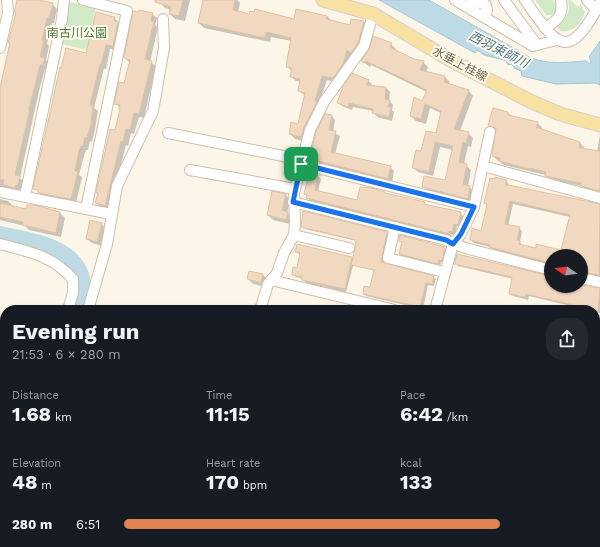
<!DOCTYPE html>
<meta charset="utf-8">
<style>
:root{--surface:#171b24;--page:#242831;--text:#f1f3f6;--muted:#9ea1a6;--accent:#e08352}
body{margin:0;font-family:"Work Sans","Noto Sans JP",sans-serif;background:var(--page);color:var(--text);height:100vh;display:flex;flex-direction:column;font-size:15px;white-space:nowrap}
*{box-sizing:border-box;margin:0}
p{font-size:13px;color:var(--muted)}
.icon{flex:none;width:22px;height:22px;fill:none;stroke:currentColor;stroke-width:2;stroke-linecap:round;stroke-linejoin:round}
.map{position:relative;flex:1;overflow:hidden}
.side{position:absolute;left:0px;top:305px;width:600px;height:242px;display:flex;flex-direction:column;background:var(--surface);border-radius:16px 16px 0 0;box-shadow:0 1px 3px #0004}
.side>*{flex:none}
.needle{width:26px;rotate:283deg}
.fabs{position:absolute;left:544px;top:249px;display:grid;gap:8px}
.fabs a{display:grid;place-items:center;width:44px;height:44px;border-radius:50%;background:var(--surface);box-shadow:0 1px 3px #0004;font-size:20px}
.pin{position:absolute;display:grid;place-items:center;width:34px;height:34px;color:#fff;margin:-17px;border-radius:8px;box-shadow:0 2px 6px #0006}
.round{display:grid;place-items:center;flex:none;width:42px;height:42px;border-radius:16px;background:var(--page)}
.overview{display:flex;align-items:center;justify-content:space-between;height:68px;padding:0 12px}
h1{font-size:22px;font-weight:700;line-height:30px}
.figures{display:grid;grid-template-columns:repeat(3,1fr);gap:6px;height:68px;padding:4px 12px}
.figures div{display:grid;align-content:center}
.figures b{font-size:20px;font-weight:700}
.figures small{font-size:11px;font-weight:400}
.figures p{font-size:11px}
ul{padding:0 12px;list-style:none;font-size:13px}
li{display:grid;grid-template-columns:64px 48px 1fr;align-items:center;height:30px}
li i{height:10px;border-radius:5px;background:var(--accent)}
.map>svg:first-child{display:block}
.green{fill:#d0e9c6}
.water{fill:#bddae5;stroke:#a3c8d6}
.shadow{fill:#0003;fill-rule:evenodd}
.lines{fill:none;stroke-linecap:round;stroke-linejoin:round}
.river{stroke:#bddae5;stroke-width:18}
.building{fill:#f0d9c0;stroke:#e2c2a1;fill-rule:evenodd}
.minor-casing{stroke:#cdbfae;stroke-width:12}
.major-casing{stroke:#d8d2cd;stroke-width:15}
.path{stroke:#d5bca3;stroke-width:2;stroke-dasharray:1 3;stroke-linecap:butt}
.minor{stroke:#fff;stroke-width:10}
.major{stroke:#f7e2a3;stroke-width:13}
.route-casing{stroke:#fff;stroke-width:8}
.route{stroke:#1a73e8;stroke-width:5}
.labels{text-anchor:middle;stroke-width:4;stroke-linejoin:round;paint-order:stroke}
.park-label{font-size:12px;fill:#4e7a45;stroke:#fefaee}
.street-label{font-size:12px;fill:#75604d;stroke:#fefaee}
.water-label{font-size:13px;font-style:italic;fill:#4a7a8e;stroke:#fefaee}
</style>
<div class="map">
<svg width="600" height="547" viewBox="0 0 600 547">
<rect width="100%" height="100%" fill="#fcf6e8"/>
<g class="green">
<polygon points="535,0 553,0 557,6 557,10 552,15 546,15"/>
<path d="M568,0h3l6,7 4,-2 4,7c-4,12 -12,21 -25,19l-3,-5c9,-6 14,-14 11,-26z"/>
<polygon points="68,2 96,7 87,50 61,44 67,17"/>
</g>
<path class="water" d="M379,0h50l102,58c19,7 36,4 55,3l4,3 1,-3 -2,-4 11,-16v44l-5,-2 -39,1 -34,-8 -1,-5 -7,-3 -1,-3 -6,-1v-3l-23,-6 -7,-5 -2,3z"/>
<g class="shadow">
<polygon points="18,0 52,4 57,9 54,23 52,23 47,44 49,46 46,60 50,64 48,70 45,69 39,91 20,178 24,182 23,190 21,189 20,193 0,195 0,89"/>
<polygon points="158,0 190,0 185,21 175,19 170,14 171,10 165,8"/>
<polygon points="204,0 237,0 240,3 238,12 250,15 295,20 327,16 332,21 350,26 352,20 364,22 369,27 363,48 338,83 327,80 306,142 295,139 290,134 292,123 299,125 305,96 299,91 301,82 296,81 291,76 292,71 287,67 292,41 271,37 270,42 204,28 199,23"/>
<polygon points="152,14 157,18 155,25 158,27 150,62 156,66 144,118 139,117 134,134 131,133 128,146 126,145 109,210 101,208 96,203 99,194 97,192 121,110 116,103 125,85 130,63 125,58"/>
<polygon points="114,17 122,27 118,50 110,49 106,69 104,68 94,108 98,111 95,129 92,142 90,141 88,150 86,150 84,156 79,175 82,177 76,203 54,197 53,199 43,197 35,188 87,54"/>
<polygon points="391,44 396,49 395,52 414,60 423,62 428,67 426,73 445,77 450,82 449,85 469,91 473,96 460,131 468,133 473,138 471,147 468,146 464,164 471,170 468,186 475,192 472,203 428,191 423,186 446,182 453,150 440,147 433,176 418,172 413,168 422,152 437,134 441,113 430,108 426,124 416,121 411,116 423,102 427,92 371,65 370,67 362,61"/>
<polygon points="368,81 372,84 371,87 386,88 390,92 389,100 393,105 392,110 394,112 392,121 377,117 373,111 353,107 352,110 342,106 338,102"/>
<polygon points="508,113 513,118 537,123 542,127 541,130 580,143 584,147 583,150 597,152 600,134 600,194 586,190 582,186 550,180 546,175 504,165 497,160 493,156 497,131 489,125"/>
<polygon points="332,116 335,120 333,132 340,136 335,154 390,167 394,171 392,182 320,163 314,157"/>
<polygon points="318,176 321,179 318,191 357,201 360,188 460,213 463,216 461,227 457,226 455,235 452,234 451,236 310,201 305,194"/>
<path d="M506,181l3,3 -1,2 92,19v73l-19,-3v-19h-30v9l-58,-15 -3,-3 -16,-4 -3,-3 11,-8 6,-26 -3,-3zM513,204l57,13 -8,34 -26,-2 -14,-4 -2,-3 2,-11 -3,-3 -11,-2z"/>
<polygon points="286,195 290,200 287,213 292,217 290,224 273,220 268,215"/>
<polygon points="0,199 8,201 13,206 27,210 28,206 60,213 65,218 61,237 29,230 25,226 0,220"/>
<polygon points="101,224 106,228 102,246 92,243 87,239"/>
<path d="M303,226l84,7 2,2 -6,29 50,13 3,2 -2,7 -6,-1 -5,24 -57,-13 -2,-3 6,-4 4,-18 -21,-5 -7,26 -40,-9 -3,-4 -7,-2 -3,-3 5,-5 3,-14 -5,-4 57,9 4,-19 -52,-12zM353,264l26,6 -1,2 -25,-6z"/>
<polygon points="400,240 444,247 446,250 444,262 441,262 440,265 402,256 400,254 403,243"/>
<polygon points="456,263 551,277 551,286 600,289 600,313 595,312 595,310 588,310 529,296 528,300 513,296 510,293 513,279 458,266"/>
<polygon points="250,272 263,275 268,280 266,287 253,284 248,279"/>
<polygon points="595,511 600,515 599,526 595,525"/>
</g>
<g class="lines">
<g class="river">
<path d="M0,235c26,6 74,11 81,44 2,10 -2,21 -5,31"/>
<polyline points="16,542 16,547"/>
</g>
</g>
<g class="building">
<polygon points="17,0 38,0 53,3 49,19 47,18 42,40 44,40 40,57 45,58 43,65 40,65 29,109 30,109 15,175 20,176 18,185 16,185 15,188 3,185 4,180 0,180 0,88 10,43 8,43 16,12 14,12"/>
<polygon points="155,0 183,0 179,16 169,14 171,7 155,2"/>
<polygon points="203,0 235,0 233,10 249,14 250,11 254,12 255,9 294,19 296,9 327,16 326,19 350,25 351,19 364,21 358,43 351,53 347,50 343,64 333,78 322,76 315,101 317,102 304,127 301,137 289,134 291,122 298,124 305,93 298,91 300,79 290,77 292,68 286,67 291,38 266,32 265,38 198,23"/>
<polygon points="139,10 153,13 151,21 154,22 145,59 152,61 139,114 134,113 130,130 126,129 123,142 121,141 105,206 95,203 98,193 96,193 110,129 115,130 120,109 119,109 120,105 114,104 119,82 124,83 130,60 124,58 133,11 138,12"/>
<polygon points="96,12 115,17 114,21 118,22 113,46 106,45 101,65 100,64 90,105 93,106 91,124 87,138 85,137 83,146 81,146 79,151 75,171 78,172 71,199 38,193 38,190 33,189 60,67 61,68 66,48 86,53"/>
<polygon points="373,36 392,43 390,47 393,49 414,59 424,61 420,70 445,76 444,82 469,90 454,129 469,132 466,143 463,142 459,162 467,164 463,184 470,186 468,199 422,187 424,176 445,180 453,146 435,142 429,172 412,168 416,150 421,151 426,131 436,133 441,111 425,104 421,119 410,116 414,97 422,101 427,90 366,61 364,63 361,61 369,50"/>
<polygon points="352,73 369,80 366,85 386,87 385,99 390,100 388,107 391,107 389,117 372,113 373,109 349,103 348,107 337,103 343,87"/>
<polygon points="493,108 508,112 508,115 538,122 536,127 580,142 579,148 600,151 600,191 581,186 581,183 545,176 546,172 530,168 530,169 499,161 500,158 492,156 496,128 488,126"/>
<polygon points="325,114 332,115 329,130 336,131 331,152 391,166 388,179 315,160 315,158 312,157 311,152 316,132"/>
<polygon points="309,173 318,175 315,190 357,200 360,187 372,188 385,192 385,193 425,202 424,204 461,212 458,225 454,224 452,232 449,231 449,234 306,198 307,195 304,194"/>
<path d="M495,177l12,3 -2,5h3l92,19 -1,71 -18,-3v-16h-30v7l-62,-16 1,-2 -20,-5 2,-12 9,3 6,-27 -3,-1 6,-25 5,1zM510,201l60,14 -9,35 -25,-6v4l-17,-4 1,-3 -3,-1 3,-13 -15,-3z"/>
<polygon points="272,191 286,194 282,210 288,212 286,220 267,215"/>
<polygon points="0,203 26,209 27,205 35,205 60,212 56,233 23,225 23,222 0,217"/>
<polygon points="303,211 387,232 381,262 434,276 432,284 426,283 420,307 363,294 364,286 370,287 374,270 351,265 355,249 356,240 301,227"/>
<polygon points="90,220 102,223 97,242 86,239"/>
<polygon points="400,235 445,247 442,261 439,260 438,264 399,254 402,242 399,241"/>
<polygon points="297,244 352,257 345,289 302,280 302,277 292,275 293,267 297,268 300,253 295,252"/>
<polygon points="457,254 551,276 551,286 581,285 600,288 598,311 526,294 525,297 509,294 512,277 454,264"/>
<polygon points="249,271 263,274 261,283 247,279"/>
</g>
<g class="lines">
<defs>
<g id="minor">
<polyline points="83,0 127,11 86,209"/>
<polyline points="455,0 533,46 557,40"/>
<polyline points="471,0 486,5 487,10 485,17"/>
<polyline points="504,0 537,45"/>
<path d="M525,0c32,46 43,64 75,3"/>
<polyline points="587,0 596,10"/>
<path d="M545,28c12,-7 19,-13 16,-28"/>
<polyline points="0,48 8,13 7,0"/>
<polyline points="168,133 288,157 301,164 474,207"/>
<polyline points="483,166 600,198"/>
<polyline points="190,170 295,189"/>
<polyline points="0,192 111,214"/>
<polyline points="25,196 62,19 64,0"/>
<polyline points="293,202 446,240 465,248 551,270"/>
<polyline points="395,227 388,258 444,272"/>
<polyline points="294,235 349,248"/>
<path d="M0,244c30,8 51,11 73,35v14l-5,17"/>
<polyline points="581,278 600,282"/>
<polyline points="271,280 395,310"/>
<polyline points="88,310 107,244 117,186 153,111 164,48 163,19"/>
<polyline points="260,310 268,284 277,273 284,253 294,235 295,222 294,193 310,130 324,102 364,46 373,14"/>
<polyline points="435,310 453,244 461,234 474,207 490,132"/>
<polyline points="595,351 600,351"/>
<polyline points="0,406 5,407"/>
<polyline points="26,547 26,542"/>
<polyline points="204,547 205,542"/>
</g>
<polyline id="major" points="323,0 373,14 452,61 532,102 560,114 600,125"/>
</defs>
<use href="#minor" class="minor-casing"/>
<use href="#major" class="major-casing"/>
<polyline class="path" points="595,527 600,529"/>
<use href="#minor" class="minor"/>
<use href="#major" class="major"/>
</g>
<g class="lines">
<defs>
<polygon id="route" points="301,164 474,207 461,234 453,244 446,240 293,202"/>
</defs>
<use href="#route" class="route-casing"/>
<use href="#route" class="route"/>
</g>
<g class="labels">
<g class="park-label">
<text x="77" y="37">南古川公園</text>
</g>
<g class="street-label">
<text transform="translate(460 64) rotate(28)" y="4">水垂上桂線</text>
</g>
<g class="water-label">
<text transform="translate(499 49) rotate(27)" y="5">西羽束師川</text>
</g>
</g>
</svg>
<div class="fabs">
<a><svg class="needle" viewBox="-14 -14 28 28"><path d="M0-13l5 13h-10z" fill="#e53935"/><path d="M0 13l5-13h-10z" fill="#9ea1a6"/></svg></a>
</div>
<div class="pin" style="left:301px;top:164px;background:#1e9e55"><svg class="icon" aria-label="arrive" viewBox="0 0 24 24"><path d="M6 21V4h12l-3 4 3 4H6"/></svg></div>
<section class="side">
<div class="overview"><div><h1>Evening run</h1><p>21:53 · 6 × 280 m</p></div><a class="round"><svg class="icon" aria-label="share" viewBox="0 0 24 24"><path d="M12 15V3M7 8l5-5 5 5M5 13v7h14v-7"/></svg></a></div>
<div class="figures">
<div><p>Distance</p><b>1.68<small> km</small></b></div>
<div><p>Time</p><b>11:15</b></div>
<div><p>Pace</p><b>6:42<small> /km</small></b></div>
</div>
<div class="figures">
<div><p>Elevation</p><b>48<small> m</small></b></div>
<div><p>Heart rate</p><b>170<small> bpm</small></b></div>
<div><p>kcal</p><b>133</b></div>
</div>
<ul>
<li><b>280 m</b>6:51<i style="width:81%"></i></li>
</ul>
</section>
</div>
